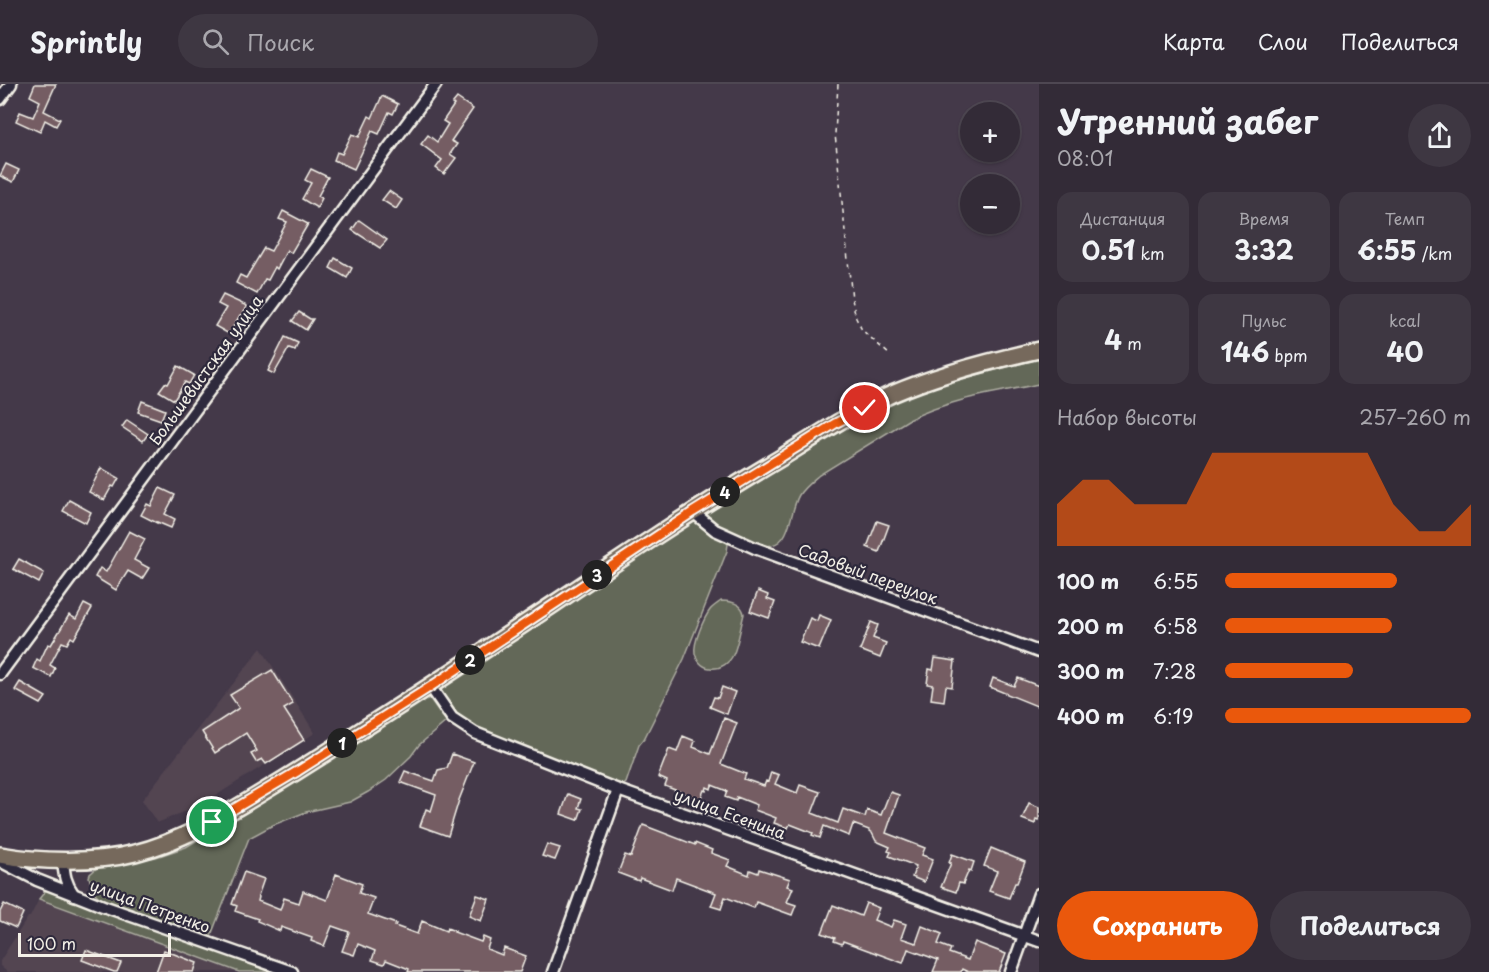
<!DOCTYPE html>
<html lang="ru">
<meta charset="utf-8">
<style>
:root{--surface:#332b37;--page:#3e3742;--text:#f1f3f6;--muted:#a9a7ad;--line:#4e4752;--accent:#ea580c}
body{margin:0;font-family:"Playpen Sans",sans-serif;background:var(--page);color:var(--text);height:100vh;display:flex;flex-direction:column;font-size:22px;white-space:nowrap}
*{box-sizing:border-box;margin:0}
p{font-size:20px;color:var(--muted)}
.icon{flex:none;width:33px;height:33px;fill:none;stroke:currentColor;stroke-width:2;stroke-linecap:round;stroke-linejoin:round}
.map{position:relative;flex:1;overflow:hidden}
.panel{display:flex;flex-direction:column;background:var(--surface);width:450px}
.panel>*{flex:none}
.buttons{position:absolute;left:960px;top:18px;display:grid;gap:12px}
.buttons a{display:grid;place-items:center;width:60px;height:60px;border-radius:50%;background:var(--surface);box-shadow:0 2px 4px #0004,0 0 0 2px var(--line);font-size:30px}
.scale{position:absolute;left:18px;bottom:15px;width:153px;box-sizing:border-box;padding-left:6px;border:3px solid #f4f1e8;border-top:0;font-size:16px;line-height:21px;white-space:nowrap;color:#f4f1e8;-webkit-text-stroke:4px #2f2a3d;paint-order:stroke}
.pin{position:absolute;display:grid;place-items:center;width:51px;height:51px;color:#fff;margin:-26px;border:3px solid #fff;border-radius:50%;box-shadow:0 2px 6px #0007}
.km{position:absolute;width:30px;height:30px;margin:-15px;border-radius:50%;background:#222;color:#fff;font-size:16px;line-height:30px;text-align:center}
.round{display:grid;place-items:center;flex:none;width:63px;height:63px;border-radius:32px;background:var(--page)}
.head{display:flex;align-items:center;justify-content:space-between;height:102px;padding:0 18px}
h1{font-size:33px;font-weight:700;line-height:45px}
.metrics{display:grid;grid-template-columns:repeat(3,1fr);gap:9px;height:102px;padding:6px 18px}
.metrics div{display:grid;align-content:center;border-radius:15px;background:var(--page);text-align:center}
.metrics b{font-size:26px;font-weight:700}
.metrics small{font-size:16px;font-weight:400}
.metrics p{font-size:16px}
.chart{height:168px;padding:12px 18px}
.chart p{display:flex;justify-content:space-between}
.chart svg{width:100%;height:108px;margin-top:6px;fill:var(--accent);opacity:.7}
.action{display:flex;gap:12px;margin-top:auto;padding:12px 18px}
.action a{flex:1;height:69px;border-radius:36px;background:var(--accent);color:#fff;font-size:24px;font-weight:700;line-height:69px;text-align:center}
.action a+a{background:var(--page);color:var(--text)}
ul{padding:0 18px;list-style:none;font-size:20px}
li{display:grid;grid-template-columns:96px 72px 1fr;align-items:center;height:45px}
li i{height:15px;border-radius:8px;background:var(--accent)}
header{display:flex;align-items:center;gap:36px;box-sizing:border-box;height:84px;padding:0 30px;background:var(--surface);border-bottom:2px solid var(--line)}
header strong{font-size:28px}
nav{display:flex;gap:33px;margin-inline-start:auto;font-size:21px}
.search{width:420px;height:54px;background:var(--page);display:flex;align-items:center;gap:15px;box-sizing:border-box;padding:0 21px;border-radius:33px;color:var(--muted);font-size:22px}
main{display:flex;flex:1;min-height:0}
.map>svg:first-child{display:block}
.built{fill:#524451}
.green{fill:#646759;stroke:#acaca0;stroke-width:1.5}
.building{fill:#745d64;stroke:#f4f1e8;stroke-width:1.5}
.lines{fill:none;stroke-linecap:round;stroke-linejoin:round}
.minor-casing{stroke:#f4f1e8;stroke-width:15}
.primary-casing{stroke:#f4f1e8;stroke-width:20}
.path{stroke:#f4f1e8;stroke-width:1.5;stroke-dasharray:4.5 4.5;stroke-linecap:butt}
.minor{stroke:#2f2a3d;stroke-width:10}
.primary{stroke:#76695c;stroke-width:15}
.route-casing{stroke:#fff;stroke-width:12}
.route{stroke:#ea580c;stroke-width:8}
.labels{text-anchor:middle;stroke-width:4.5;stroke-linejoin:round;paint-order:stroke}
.street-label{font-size:16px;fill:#f4f1e8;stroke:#2f2a3d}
</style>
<header>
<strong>Sprintly</strong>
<div class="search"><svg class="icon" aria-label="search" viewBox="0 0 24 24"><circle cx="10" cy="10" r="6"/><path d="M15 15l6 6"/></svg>Поиск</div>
<nav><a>Карта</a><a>Слои</a><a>Поделиться</a></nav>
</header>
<main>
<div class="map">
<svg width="1039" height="888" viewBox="0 0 1039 888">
<rect width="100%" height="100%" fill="#443949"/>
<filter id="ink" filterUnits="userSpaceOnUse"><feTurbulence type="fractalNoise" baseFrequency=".0167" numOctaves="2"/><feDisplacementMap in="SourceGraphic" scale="12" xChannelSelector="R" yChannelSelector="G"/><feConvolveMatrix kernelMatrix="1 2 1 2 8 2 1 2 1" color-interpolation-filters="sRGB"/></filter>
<g filter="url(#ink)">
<g class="built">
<polygon points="261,564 315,649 201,721 157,739 142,716"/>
<polygon points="39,815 239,888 7,888 0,882 0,877 28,833 30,833"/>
</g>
<g class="green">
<path d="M1039,275v25c-44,9 -90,15 -131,36l-89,55c-7,6 -15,12 -20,20 -11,19 -6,53 -37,51l-45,-19 -12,-9v-4l126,-79 73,-38 49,-16z"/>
<polygon points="694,436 726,457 728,460 727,467 684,575 644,655 639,661 626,699 623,701 615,700 492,650 457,634 438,606"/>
<path d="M721,517c10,0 21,2 23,13 -3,11 -6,31 -11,41 -8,17 -33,19 -38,-2 -2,-10 9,-35 15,-43 3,-4 7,-6 11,-9z"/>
<polygon points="428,612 442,632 447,637 419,661 411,672 386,696 368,708 350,718 306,728 273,741 249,754 210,854 100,814 93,807 89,793 90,790 98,783 156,773 186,763 301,694"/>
<polygon points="46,806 275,888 239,888 39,815"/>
</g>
<g class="building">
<polygon points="35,0 56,0 44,27 60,35 56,42 45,36 40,48 16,37 20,28 33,33 40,17 30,12"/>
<polygon points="382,12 398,20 393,30 389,28 379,50 372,47 354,85 334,76 337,68 342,70 352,50 359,53 369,32 372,34"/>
<polygon points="457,14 473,25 451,57 457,60 450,70 456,74 444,90 436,84 442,76 421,60 428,51 437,58 448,40 443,37 454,21 452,20"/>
<polygon points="6,80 19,86 13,98 0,92"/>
<polygon points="311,85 328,93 318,112 322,114 317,124 302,115 311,99 305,96"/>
<polygon points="389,107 402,116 396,125 382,116"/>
<polygon points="283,127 308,140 291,169 287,166 277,185 275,183 268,196 265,195 257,210 236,199 240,191 246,194 264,164 271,167 287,138 279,135"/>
<polygon points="359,136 387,156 380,164 352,146"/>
<polygon points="335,174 352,184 347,194 330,184"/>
<polygon points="223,211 247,222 242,232 240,231 229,250 215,242 226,224 218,220"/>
<polygon points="299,228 310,235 313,235 306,246 292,237"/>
<polygon points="285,253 298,259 295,266 289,264 274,290 268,287"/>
<polygon points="178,282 194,291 189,300 185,298 174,316 159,307 165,299 168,300"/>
<polygon points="142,317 165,326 161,336 138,328"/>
<polygon points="127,336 148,350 143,357 122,343"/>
<polygon points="101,384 119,394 114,403 112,402 104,416 89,408"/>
<polygon points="160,404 175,411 165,430 175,435 171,444 157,438 157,439 141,431 147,420 151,422"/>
<polygon points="69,416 91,428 86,439 63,427"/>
<polygon points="877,437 889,441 879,468 867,463"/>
<polygon points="129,447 145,455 134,476 149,484 142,495 128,487 116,506 95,493 100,484 106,488"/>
<polygon points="19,475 44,489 39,499 13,485"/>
<polygon points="758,507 768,511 767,515 775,518 769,534 750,527"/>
<polygon points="84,520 92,524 74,555 71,553 67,560 62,558 50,581 55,584 51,593 33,584 37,575 40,577 48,560 51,561 69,531 76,535"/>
<polygon points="819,531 831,536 819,565 800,558 810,534 817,537"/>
<polygon points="871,538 878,541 873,554 886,559 880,574 860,566"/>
<polygon points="935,574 955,577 952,603 946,602 944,617 931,615 933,601 927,600 929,585 933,586"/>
<polygon points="272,586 293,620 284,625 304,656 266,680 262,675 256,678 251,670 257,667 246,649 215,669 202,648 239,624 230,611"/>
<polygon points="993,594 1014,602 1018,594 1039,602 1039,623 990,603"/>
<polygon points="20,598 46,613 41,620 15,606"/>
<polygon points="722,603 735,608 727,630 710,623 714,613 718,614"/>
<polygon points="724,634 737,639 721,680 746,690 744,695 764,702 766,697 768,698 771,688 779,691 775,700 797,709 800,701 820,708 812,729 838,739 843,725 865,733 867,726 881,731 890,708 899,711 886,749 925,764 922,771 933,775 924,798 912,793 916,782 889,772 891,768 888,767 890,763 876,757 872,749 869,747 869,746 853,740 849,752 824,742 820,754 812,751 813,749 790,740 788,744 774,739 776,734 755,726 757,721 737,713 736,717 725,713 727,707 712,701 711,705 707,703 706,707 704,706 700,716 665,702 667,697 658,693 669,665 677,668 683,652 695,657 693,663 710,670"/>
<polygon points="452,670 474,678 459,716 448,752 420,742 426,725 431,727 436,711 400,698 405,687 434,697 438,686 447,684"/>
<polygon points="568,710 581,715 578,724 582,725 578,736 561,730"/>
<polygon points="1029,719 1039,723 1039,736 1036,735 1035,740 1022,735"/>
<polygon points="643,741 695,761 695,759 712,766 711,769 730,776 727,782 749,791 750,786 758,789 759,785 790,795 787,802 793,804 787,818 796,821 792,831 756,818 754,824 725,813 721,825 711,822 716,809 676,794 672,806 640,794 639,797 618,789 625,771 631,773"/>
<polygon points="547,760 560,764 555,776 542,772"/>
<polygon points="991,764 1025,778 1017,799 1015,799 1009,814 989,807 997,787 984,782"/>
<polygon points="952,770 974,778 971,787 969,786 963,800 959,799 956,808 941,803 951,779 949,779"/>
<polygon points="244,788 264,795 258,812 259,813 258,817 280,826 284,814 299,819 303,807 327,816 336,790 362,800 359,809 374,814 368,830 396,840 395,842 417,850 422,837 446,847 447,844 455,847 454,848 481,858 483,853 490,856 487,865 502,871 504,864 526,872 520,888 408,888 409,885 386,876 384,880 372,876 375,867 358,860 354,871 342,867 349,848 332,842 324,862 311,857 312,854 281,843 280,847 257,837 258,835 235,827 237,822 232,820"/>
<polygon points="477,811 489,815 481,837 469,832"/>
<polygon points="866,819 879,824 874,836 891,843 894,836 906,840 901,854 916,859 922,842 942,850 938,860 951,865 949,869 968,876 975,858 1006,870 999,888 968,888 962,885 961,888 933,888 938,876 908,865 903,879 843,857 842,860 834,857 835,854 822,849 833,821 861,832"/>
<polygon points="4,820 23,829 16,844 0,837 0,828"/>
<polygon points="86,866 121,879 117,888 114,888 82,876"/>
<polygon points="164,866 197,879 194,888 156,888"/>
</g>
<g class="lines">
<defs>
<g id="minor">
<polyline points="0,15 11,0"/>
<polyline points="693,428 715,446 755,464 1039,568"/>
<polyline points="0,590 436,0"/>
<polyline points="430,602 452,634 475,649 618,706 1039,857"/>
<path d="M63,775c1,15 2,24 11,36"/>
<polyline points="0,777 37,796 103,822 292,888"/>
<polyline points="553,888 618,706"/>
<polyline points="1011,888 1039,810"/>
</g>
<path id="primary" d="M0,771c40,7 96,8 135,-2 44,-11 85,-35 123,-58 35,-21 70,-43 105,-66 100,-63 197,-130 296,-195 41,-27 83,-53 125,-78 35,-22 70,-45 108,-62 47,-20 97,-33 147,-44"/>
</defs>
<use href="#minor" class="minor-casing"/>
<use href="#primary" class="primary-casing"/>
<polyline class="path" points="838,0 835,50 852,215 856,234 862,246 891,272"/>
<use href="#minor" class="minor"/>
<use href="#primary" class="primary"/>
</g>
</g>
<g class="lines" filter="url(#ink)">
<defs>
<polyline id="route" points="212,738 298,687 430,603 693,428 836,339 865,324"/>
</defs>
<use href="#route" class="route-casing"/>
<use href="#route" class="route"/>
</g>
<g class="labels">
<g class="street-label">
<text transform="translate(206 286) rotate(-54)" y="6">Большевистская улица</text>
<text transform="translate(868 490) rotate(20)" y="6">Садовый переулок</text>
<text transform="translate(730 730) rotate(20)" y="6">улица Есенина</text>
<text transform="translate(150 822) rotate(20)" y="6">улица Петренко</text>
</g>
</g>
</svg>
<div class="buttons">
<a>+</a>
<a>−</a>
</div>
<div class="scale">100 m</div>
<div class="pin" style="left:212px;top:738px;background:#1e9e55"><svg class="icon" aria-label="arrive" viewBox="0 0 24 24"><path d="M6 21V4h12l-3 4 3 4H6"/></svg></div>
<div class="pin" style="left:865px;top:324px;background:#d93025"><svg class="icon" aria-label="check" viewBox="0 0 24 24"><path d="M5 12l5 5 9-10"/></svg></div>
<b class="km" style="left:342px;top:659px">1</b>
<b class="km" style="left:470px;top:576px">2</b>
<b class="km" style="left:597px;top:491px">3</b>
<b class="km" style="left:725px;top:408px">4</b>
</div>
<section class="panel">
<div class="head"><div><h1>Утренний забег</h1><p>08:01</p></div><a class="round"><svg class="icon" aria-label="share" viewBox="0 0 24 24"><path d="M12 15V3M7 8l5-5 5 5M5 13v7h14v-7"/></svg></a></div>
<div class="metrics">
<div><p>Дистанция</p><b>0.51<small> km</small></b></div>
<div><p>Время</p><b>3:32</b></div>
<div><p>Темп</p><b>6:55<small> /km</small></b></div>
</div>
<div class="metrics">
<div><b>4<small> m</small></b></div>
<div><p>Пульс</p><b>146<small> bpm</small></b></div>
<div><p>kcal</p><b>40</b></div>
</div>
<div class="chart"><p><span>Набор высоты</span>257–260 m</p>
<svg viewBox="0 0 160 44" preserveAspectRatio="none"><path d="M0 44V27L10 17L20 17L30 27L40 27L50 27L60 6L70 6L80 6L90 6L100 6L110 6L120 6L130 27L140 38L150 38L160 27V44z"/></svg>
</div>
<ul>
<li><b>100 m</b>6:55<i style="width:70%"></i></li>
<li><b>200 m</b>6:58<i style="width:68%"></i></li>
<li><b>300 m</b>7:28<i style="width:52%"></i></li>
<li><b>400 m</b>6:19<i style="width:100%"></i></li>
</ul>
<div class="action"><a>Сохранить</a><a>Поделиться</a></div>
</section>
</main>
